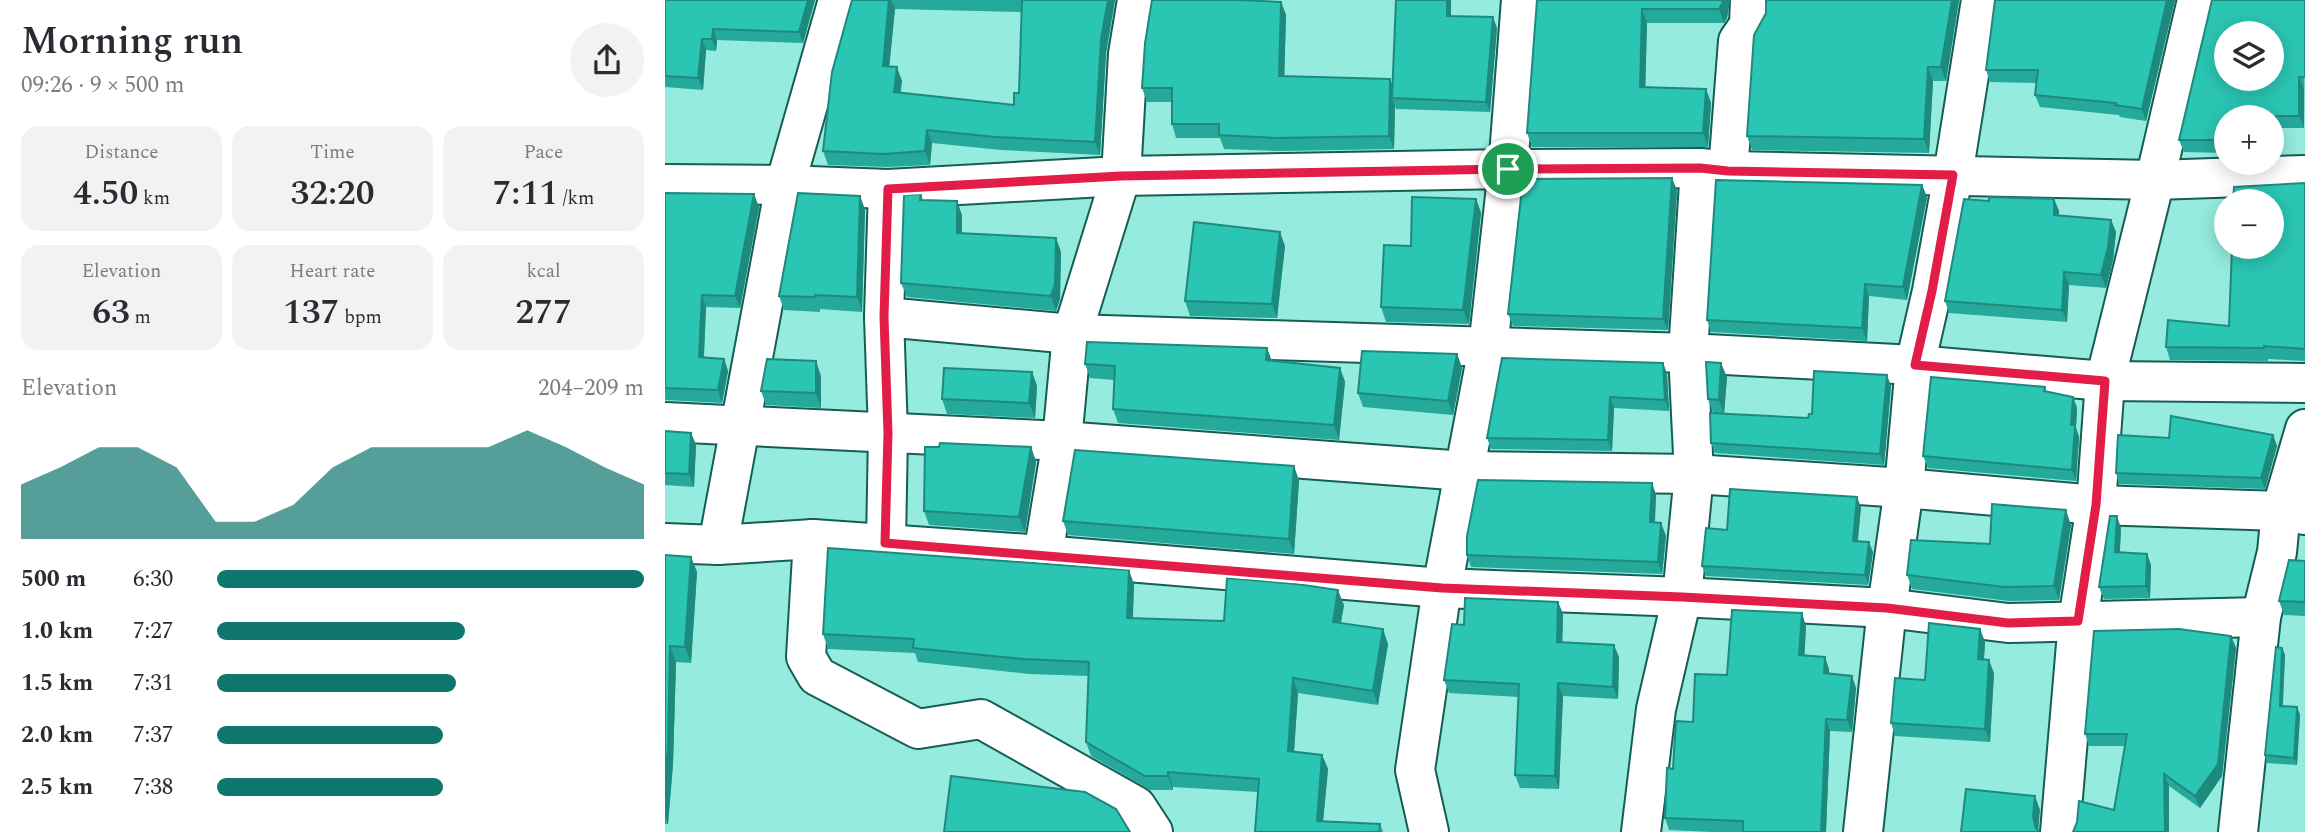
<!DOCTYPE html>
<meta charset="utf-8">
<style>
:root{--surface:#fff;--page:#f2f2f3;--text:#2b2b33;--muted:#7c7c81;--accent:#0f766e}
body{margin:0;font-family:Spectral,serif;background:var(--page);color:var(--text);height:100vh;display:flex;flex-direction:column;font-size:26px;white-space:nowrap}
*{box-sizing:border-box;margin:0}
p{font-size:23px;color:var(--muted)}
.icon{flex:none;width:38px;height:38px;fill:none;stroke:currentColor;stroke-width:2;stroke-linecap:round;stroke-linejoin:round}
.map{position:relative;flex:1;overflow:hidden}
.side{display:flex;flex-direction:column;background:var(--surface);width:665px}
.side>*{flex:none}
.controls{position:absolute;left:1549px;top:21px;display:grid;gap:14px}
.controls a{display:grid;place-items:center;width:70px;height:70px;border-radius:50%;background:var(--surface);box-shadow:0 4px 18px #0003;font-size:35px}
.pin{position:absolute;display:grid;place-items:center;width:60px;height:60px;color:#fff;margin:-30px;border:4px solid #fff;border-radius:50%;box-shadow:0 2px 7px #0007}
.round{display:grid;place-items:center;flex:none;width:74px;height:74px;border-radius:37px;background:var(--page)}
.head{display:flex;align-items:center;justify-content:space-between;height:119px;padding:0 21px}
h1{font-size:38px;font-weight:600;line-height:52px}
.metrics{display:grid;grid-template-columns:repeat(3,1fr);gap:10px;height:119px;padding:7px 21px}
.metrics div{display:grid;align-content:center;border-radius:18px;background:var(--page);text-align:center}
.metrics b{font-size:35px;font-weight:600}
.metrics small{font-size:19px;font-weight:400}
.metrics p{font-size:19px}
.chart{height:196px;padding:14px 21px}
.chart p{display:flex;justify-content:space-between}
.chart svg{width:100%;height:126px;margin-top:7px;fill:var(--accent);opacity:.7}
ul{padding:0 21px;list-style:none;font-size:23px}
li{display:grid;grid-template-columns:112px 84px 1fr;align-items:center;height:52px}
li i{height:18px;border-radius:9px;background:var(--accent)}
main{display:flex;flex:1;min-height:0}
.map>svg:first-child{display:block}
.lines{fill:none;stroke-linecap:round;stroke-linejoin:round}
.street-casing{stroke:#165d55;stroke-width:42}
.street{stroke:#fff;stroke-width:38}
.wall{fill:#25a99b;fill-rule:evenodd}
.shaded-wall{fill:#1e8a7e}
.building{fill:#2bc5b4;stroke:#1e8a7e;stroke-width:2;fill-rule:evenodd}
.route-casing{stroke:#fff;stroke-width:14}
.route{stroke:#e11d48;stroke-width:9}
</style>
<main>
<section class="side">
<div class="head"><div><h1>Morning run</h1><p>09:26 · 9 × 500 m</p></div><a class="round"><svg class="icon" aria-label="share" viewBox="0 0 24 24"><path d="M12 15V3M7 8l5-5 5 5M5 13v7h14v-7"/></svg></a></div>
<div class="metrics">
<div><p>Distance</p><b>4.50<small> km</small></b></div>
<div><p>Time</p><b>32:20</b></div>
<div><p>Pace</p><b>7:11<small> /km</small></b></div>
</div>
<div class="metrics">
<div><p>Elevation</p><b>63<small> m</small></b></div>
<div><p>Heart rate</p><b>137<small> bpm</small></b></div>
<div><p>kcal</p><b>277</b></div>
</div>
<div class="chart"><p><span>Elevation</span>204–209 m</p>
<svg viewBox="0 0 160 44" preserveAspectRatio="none"><path d="M0 44V25L10 19L20 12L30 12L40 19L50 38L60 38L70 32L80 19L90 12L100 12L110 12L120 12L130 6L140 12L150 19L160 25V44z"/></svg>
</div>
<ul>
<li><b>500 m</b>6:30<i style="width:100%"></i></li>
<li><b>1.0 km</b>7:27<i style="width:58%"></i></li>
<li><b>1.5 km</b>7:31<i style="width:56%"></i></li>
<li><b>2.0 km</b>7:37<i style="width:53%"></i></li>
<li><b>2.5 km</b>7:38<i style="width:53%"></i></li>
</ul>
</section>
<div class="map">
<svg width="1640" height="832" viewBox="0 0 1640 832">
<rect width="100%" height="100%" fill="#95ebde"/>
<g class="lines">
<defs>
<g id="street">
<polyline points="1063,171 1073,41 1084,25 1085,0"/>
<polyline points="0,184 120,185 223,189 456,176 843,169 1035,168 1063,171 1490,180 1640,175"/>
<polyline points="219,317 407,334 1023,353 1250,365 1440,381 1640,383"/>
<polyline points="0,422 397,441 800,471 1029,474 1239,488 1431,505 1616,511 1640,515"/>
<polyline points="148,539 141,657 152,676 253,729 316,719 471,806 488,832"/>
<polyline points="0,543 53,545 148,539 378,555 777,588 1017,597 1222,608 1343,623 1596,617"/>
<polyline points="221,543 223,433 219,317 223,189"/>
<polyline points="53,545 120,185 173,0"/>
<polyline points="378,555 397,441 407,334 456,176 463,54 472,0"/>
<polyline points="764,832 750,770 777,588 823,348 843,169 856,0"/>
<polyline points="976,832 991,709 1017,597 1029,474 1023,353 1035,168"/>
<polyline points="1198,832 1222,608 1239,488 1250,365 1267,291 1288,175 1316,0"/>
<polyline points="1395,832 1413,621 1431,505 1440,381 1490,180 1532,0"/>
<polyline points="1573,832 1596,617 1612,552 1616,511 1640,429"/>
</g>
</defs>
<use href="#street" class="street-casing"/>
<use href="#street" class="street"/>
</g>
<g class="wall">
<polygon points="0,0 150,0 138,43 52,40 51,51 41,50 38,90 0,87"/>
<path d="M187,0h263l-9,53 -6,102 -99,-5 -69,-7 -2,22 -42,2 -60,-2 -5,-14zM230,9l127,3 -3,81 -5,12 -114,-12 2,-12 -13,-15z"/>
<polygon points="786,0 786,16 832,28 825,112 731,109 730,106 729,149 615,151 559,149 555,138 511,138 507,124 507,102 482,102 477,88 616,2 621,15 619,77 725,79 727,84"/>
<polygon points="872,0 1065,0 1062,18 1059,23 982,23 980,87 1041,89 1046,103 1043,147 867,147 862,133"/>
<polygon points="1294,0 1281,81 1268,81 1264,153 1087,150 1082,136 1101,13"/>
<polygon points="1330,0 1510,0 1481,121 1455,117 1454,115 1375,107 1370,95 1372,83 1325,82 1321,70"/>
<polygon points="1640,0 1639,128 1606,128 1606,117 1561,117 1561,153 1519,152 1514,140"/>
<polygon points="1640,183 1640,361 1603,359 1603,361 1505,360 1501,347 1564,326"/>
<polygon points="1257,185 1262,197 1242,300 1204,296 1202,341 1046,332 1042,320"/>
<polygon points="1012,190 1003,330 848,326 843,314"/>
<polygon points="0,193 94,207 75,308 41,307 39,358 59,359 63,371 57,403 0,400"/>
<polygon points="256,194 258,200 297,215 297,233 391,238 396,252 395,299 391,311 242,297 236,283"/>
<polygon points="195,196 200,210 197,312 155,309 155,312 119,310 114,296"/>
<polygon points="811,199 816,213 804,324 721,322 716,307"/>
<polygon points="1389,199 1394,211 1394,216 1446,220 1451,232 1448,260 1441,288 1404,285 1402,322 1284,313 1280,301 1324,201"/>
<polygon points="620,246 612,318 525,316 520,301"/>
<polygon points="602,348 607,361 675,368 680,382 674,440 453,423 448,409 449,380 425,378 420,364"/>
<polygon points="792,354 797,368 788,415 698,407 693,393"/>
<polygon points="998,363 1002,374 1004,411 949,408 947,451 826,449 822,438"/>
<polygon points="367,372 372,386 370,418 282,414 277,399"/>
<polygon points="156,376 156,408 101,405 96,391"/>
<polygon points="1062,377 1059,414 1143,418 1147,414 1226,386 1219,465 1050,453 1046,443 1048,413 1043,399"/>
<polygon points="1380,387 1382,392 1408,397 1412,408 1411,428 1414,437 1411,481 1263,468 1258,456"/>
<polygon points="0,431 26,433 31,445 29,487 0,485"/>
<polygon points="1608,435 1612,446 1600,489 1454,484 1451,473 1504,438"/>
<polygon points="366,447 371,462 360,532 264,525 259,511"/>
<polygon points="629,466 634,481 629,554 403,535 398,521"/>
<polygon points="987,483 991,495 990,523 996,523 1001,536 997,574 806,567 802,555"/>
<polygon points="1196,507 1192,541 1208,552 1203,585 1041,576 1037,566 1062,530"/>
<polygon points="1406,525 1394,600 1344,601 1247,589 1242,575"/>
<polygon points="1456,528 1455,552 1482,554 1486,565 1485,598 1439,599 1434,587"/>
<polygon points="0,555 26,557 32,572 26,663 11,662 8,764 3,824 0,824"/>
<polygon points="1640,561 1640,616 1619,615 1614,601"/>
<polygon points="469,584 468,618 559,621 679,605 676,623 723,644 713,705 633,693 629,752 657,755 663,769 658,822 715,824 718,832 590,832 593,792 508,787 508,790 485,790 426,756 421,742 424,676 364,674 253,662 250,653 163,649 158,634"/>
<polygon points="893,602 898,614 897,642 954,657 953,699 898,696 894,789 855,788 850,775 854,697 784,693 779,680 799,625"/>
<polygon points="1141,626 1139,656 1164,669 1164,674 1191,688 1187,732 1165,731 1161,832 1046,832 1004,830 1000,818 1008,769 1028,722 1062,675"/>
<polygon points="1315,629 1320,642 1319,660 1329,673 1325,742 1230,736 1226,723 1260,680"/>
<polygon points="1566,636 1571,648 1557,776 1535,808 1504,786 1449,810 1460,746 1424,746 1420,734"/>
<polygon points="1617,648 1620,655 1618,706 1632,707 1635,715 1632,765 1602,763 1600,755"/>
</g>
<g class="shaded-wall">
<polygon points="143,0 150,0 138,43 134,32"/>
<polygon points="224,0 226,0 230,9 223,79 218,66"/>
<polygon points="443,0 450,0 441,53 435,155 430,142 436,39"/>
<polygon points="782,0 786,0 786,27 782,16"/>
<polygon points="1058,0 1065,0 1062,18 1059,23 1054,9"/>
<polygon points="1287,0 1294,0 1281,81 1276,67"/>
<polygon points="1502,0 1510,0 1481,121 1477,109"/>
<polygon points="616,2 621,15 619,90 614,76"/>
<polygon points="977,9 982,23 980,101 975,87"/>
<polygon points="828,17 832,28 825,112 821,102"/>
<polygon points="48,29 52,40 51,51 47,39"/>
<polygon points="37,39 41,50 38,90 33,78"/>
<polygon points="232,67 237,81 234,105 229,92"/>
<polygon points="1263,67 1268,81 1264,153 1259,139"/>
<polygon points="1634,77 1639,89 1639,128 1634,116"/>
<polygon points="725,79 730,92 727,98 730,106 729,149 724,136"/>
<polygon points="1041,89 1046,103 1043,147 1038,133"/>
<polygon points="262,130 267,143 265,165 260,151"/>
<polygon points="1007,178 1012,190 1003,330 998,319"/>
<polygon points="1257,185 1262,197 1242,300 1238,287"/>
<polygon points="89,194 94,207 75,308 70,296"/>
<polygon points="195,196 200,210 197,312 192,297"/>
<polygon points="811,199 816,213 804,324 798,310"/>
<polygon points="1389,199 1394,211 1393,227 1389,215"/>
<polygon points="292,201 297,215 297,247 292,233"/>
<polygon points="1446,220 1451,232 1448,260 1441,288 1436,275"/>
<polygon points="615,232 620,246 612,318 607,304"/>
<polygon points="391,238 396,252 395,299 391,311 386,296"/>
<polygon points="1399,272 1404,285 1402,322 1397,310"/>
<polygon points="1200,284 1204,296 1202,341 1197,328"/>
<polygon points="37,295 41,307 38,370 34,357"/>
<polygon points="602,348 607,362 601,360"/>
<polygon points="792,354 797,368 788,415 783,401"/>
<polygon points="59,359 63,371 57,403 53,390"/>
<polygon points="151,361 156,376 156,408 151,393"/>
<polygon points="998,363 1002,374 1004,411 1000,400"/>
<polygon points="1056,363 1062,377 1059,414 1054,400"/>
<polygon points="675,368 680,382 674,440 669,425"/>
<polygon points="367,372 372,386 370,418 364,403"/>
<polygon points="1222,375 1226,386 1219,465 1215,454"/>
<polygon points="945,397 949,408 947,451 943,440"/>
<polygon points="1408,397 1412,408 1411,428 1414,437 1411,481 1407,470 1406,425"/>
<polygon points="26,433 31,445 29,487 24,474"/>
<polygon points="1608,435 1612,446 1600,489 1596,478"/>
<polygon points="366,447 371,462 360,532 354,517"/>
<polygon points="629,466 634,481 629,554 624,539"/>
<polygon points="987,483 991,495 989,535 985,522"/>
<polygon points="1192,497 1196,507 1192,551 1188,541"/>
<polygon points="1401,510 1406,525 1394,600 1389,586"/>
<polygon points="1452,516 1456,528 1454,563 1450,552"/>
<polygon points="996,523 1001,536 997,574 993,562"/>
<polygon points="1204,542 1208,552 1203,585 1200,575"/>
<polygon points="1482,554 1486,565 1485,598 1481,586"/>
<polygon points="26,557 32,572 26,663 20,647"/>
<polygon points="464,570 469,584 467,632 462,618"/>
<polygon points="673,590 679,605 673,636 668,622"/>
<polygon points="893,602 898,614 897,655 892,642"/>
<polygon points="1137,613 1141,626 1139,667 1134,655"/>
<polygon points="718,629 723,644 713,705 708,691"/>
<polygon points="1315,629 1320,642 1318,672 1313,659"/>
<polygon points="1566,636 1571,648 1557,776 1535,808 1530,796"/>
<polygon points="949,645 954,657 953,699 948,687"/>
<polygon points="5,646 11,662 8,764 3,824 0,816 0,778"/>
<polygon points="1617,648 1620,655 1617,713 1615,706"/>
<polygon points="1160,657 1164,669 1163,686 1159,673"/>
<polygon points="1324,660 1329,673 1325,742 1320,729"/>
<polygon points="1187,676 1191,688 1187,732 1182,720"/>
<polygon points="628,678 633,693 628,766 623,751"/>
<polygon points="893,683 898,696 894,789 890,776"/>
<polygon points="1632,707 1635,715 1632,765 1629,758"/>
<polygon points="1161,719 1165,731 1161,832 1156,832"/>
<polygon points="657,755 663,769 657,832 652,821"/>
<polygon points="503,772 508,787 508,790 503,776"/>
<polygon points="1499,774 1504,786 1504,832 1500,832"/>
<polygon points="1370,796 1375,810 1373,832 1370,826 1368,816"/>
</g>
<g class="building">
<polygon points="0,0 143,0 134,32 48,29 47,39 37,39 33,78 0,76"/>
<polygon points="187,0 224,0 218,66 232,67 229,92 349,105 349,93 354,93 357,0 443,0 436,39 430,142 331,137 262,130 260,151 218,154 158,151 167,72"/>
<polygon points="487,0 573,0 616,2 614,76 725,79 724,136 610,138 554,135 554,124 507,124 507,88 477,88 480,43"/>
<polygon points="731,0 782,0 782,16 828,17 821,102 727,98"/>
<polygon points="872,0 1058,0 1057,4 1054,9 977,9 975,87 1041,89 1038,133 862,133"/>
<polygon points="1101,0 1287,0 1276,67 1263,67 1259,139 1082,136 1089,35 1101,13"/>
<polygon points="1330,0 1502,0 1477,109 1450,105 1451,103 1370,95 1373,70 1321,70"/>
<path d="M1547,0h93v77h-6v39h-55v1h-18v23h-47zM1561,33h45v46h-45z"/>
<polygon points="1007,178 998,319 843,314 858,179"/>
<polygon points="1051,180 1257,185 1238,287 1200,284 1197,328 1042,320"/>
<polygon points="1640,183 1640,349 1599,346 1599,348 1501,347 1503,320 1564,326 1567,247 1606,247 1606,201 1568,201 1569,187"/>
<polygon points="0,193 89,194 70,296 37,295 34,357 59,359 53,390 0,388"/>
<polygon points="133,193 195,196 192,297 150,295 150,297 114,296"/>
<polygon points="256,194 255,200 292,201 292,233 391,238 390,284 386,296 236,283 239,195"/>
<polygon points="747,197 811,199 798,310 716,307 719,245 746,246"/>
<polygon points="1324,197 1389,199 1389,215 1446,220 1443,247 1436,275 1399,272 1397,310 1280,301 1299,199 1324,201"/>
<polygon points="529,222 615,232 607,304 520,301"/>
<polygon points="422,342 602,348 601,360 675,368 669,425 448,409 450,366 420,364"/>
<polygon points="697,351 792,354 783,401 693,393"/>
<polygon points="837,358 998,363 1000,400 945,397 943,440 822,438"/>
<polygon points="102,359 151,361 151,393 96,391"/>
<polygon points="1041,362 1056,363 1054,400 1043,399"/>
<polygon points="279,368 367,372 364,403 277,399"/>
<polygon points="1149,371 1222,375 1215,454 1046,443 1045,413 1143,418 1144,414 1147,414"/>
<polygon points="1266,377 1380,387 1379,391 1408,397 1406,425 1410,425 1407,470 1258,456"/>
<polygon points="1506,416 1608,435 1596,478 1451,473 1453,435 1504,438"/>
<polygon points="0,431 26,433 24,474 0,473"/>
<polygon points="275,443 366,447 354,517 259,511 260,447 274,447"/>
<polygon points="410,450 629,466 624,539 398,521"/>
<polygon points="813,480 987,483 985,522 996,523 993,562 802,555 802,536"/>
<polygon points="1065,489 1192,497 1188,541 1204,542 1200,575 1037,566 1041,528 1062,530"/>
<polygon points="1327,504 1401,510 1389,586 1339,587 1242,575 1246,540 1325,544"/>
<polygon points="1445,516 1452,516 1450,552 1482,554 1481,586 1434,587"/>
<polygon points="163,548 464,570 462,618 559,621 562,578 632,584 673,590 668,622 718,629 708,691 628,678 623,751 657,755 652,821 715,824 714,832 590,832 594,779 503,772 503,776 480,776 421,742 424,662 359,659 248,648 249,639 158,634"/>
<polygon points="0,555 26,557 20,647 5,646 3,748 0,778"/>
<polygon points="1624,560 1640,561 1640,602 1614,601"/>
<polygon points="800,598 893,602 892,642 949,645 948,687 893,683 890,776 850,775 854,684 779,680 787,624 799,625"/>
<polygon points="1067,610 1137,613 1134,655 1160,657 1159,673 1187,676 1182,720 1161,719 1156,832 1078,832 1078,821 1000,818 1002,768 1008,769 1011,721 1028,722 1030,674 1062,675"/>
<polygon points="1264,623 1315,629 1313,659 1324,660 1320,729 1226,723 1230,678 1260,680"/>
<polygon points="1514,629 1566,636 1553,764 1530,796 1499,774 1500,832 1408,832 1412,822 1414,801 1449,810 1462,734 1420,734 1429,631"/>
<polygon points="1611,647 1617,648 1615,706 1632,707 1629,758 1600,755"/>
<polygon points="286,776 420,792 451,809 465,832 279,832"/>
<polygon points="1301,789 1370,796 1368,816 1370,826 1374,832 1296,832"/>
</g>
<g class="lines">
<defs>
<polygon id="route" points="1035,168 1063,171 1288,175 1267,291 1250,365 1440,381 1431,505 1413,621 1343,623 1222,608 1017,597 777,588 220,543 223,433 219,317 223,189 456,176 843,169"/>
</defs>
<use href="#route" class="route-casing"/>
<use href="#route" class="route"/>
</g>
</svg>
<div class="controls">
<a><svg class="icon" aria-label="layers" viewBox="0 0 24 24"><path d="M12 4l9 5-9 5-9-5zM3 14l9 5 9-5"/></svg></a>
<a>+</a>
<a>−</a>
</div>
<div class="pin" style="left:843px;top:169px;background:#1e9e55"><svg class="icon" aria-label="arrive" viewBox="0 0 24 24"><path d="M6 21V4h12l-3 4 3 4H6"/></svg></div>
</div>
</main>
